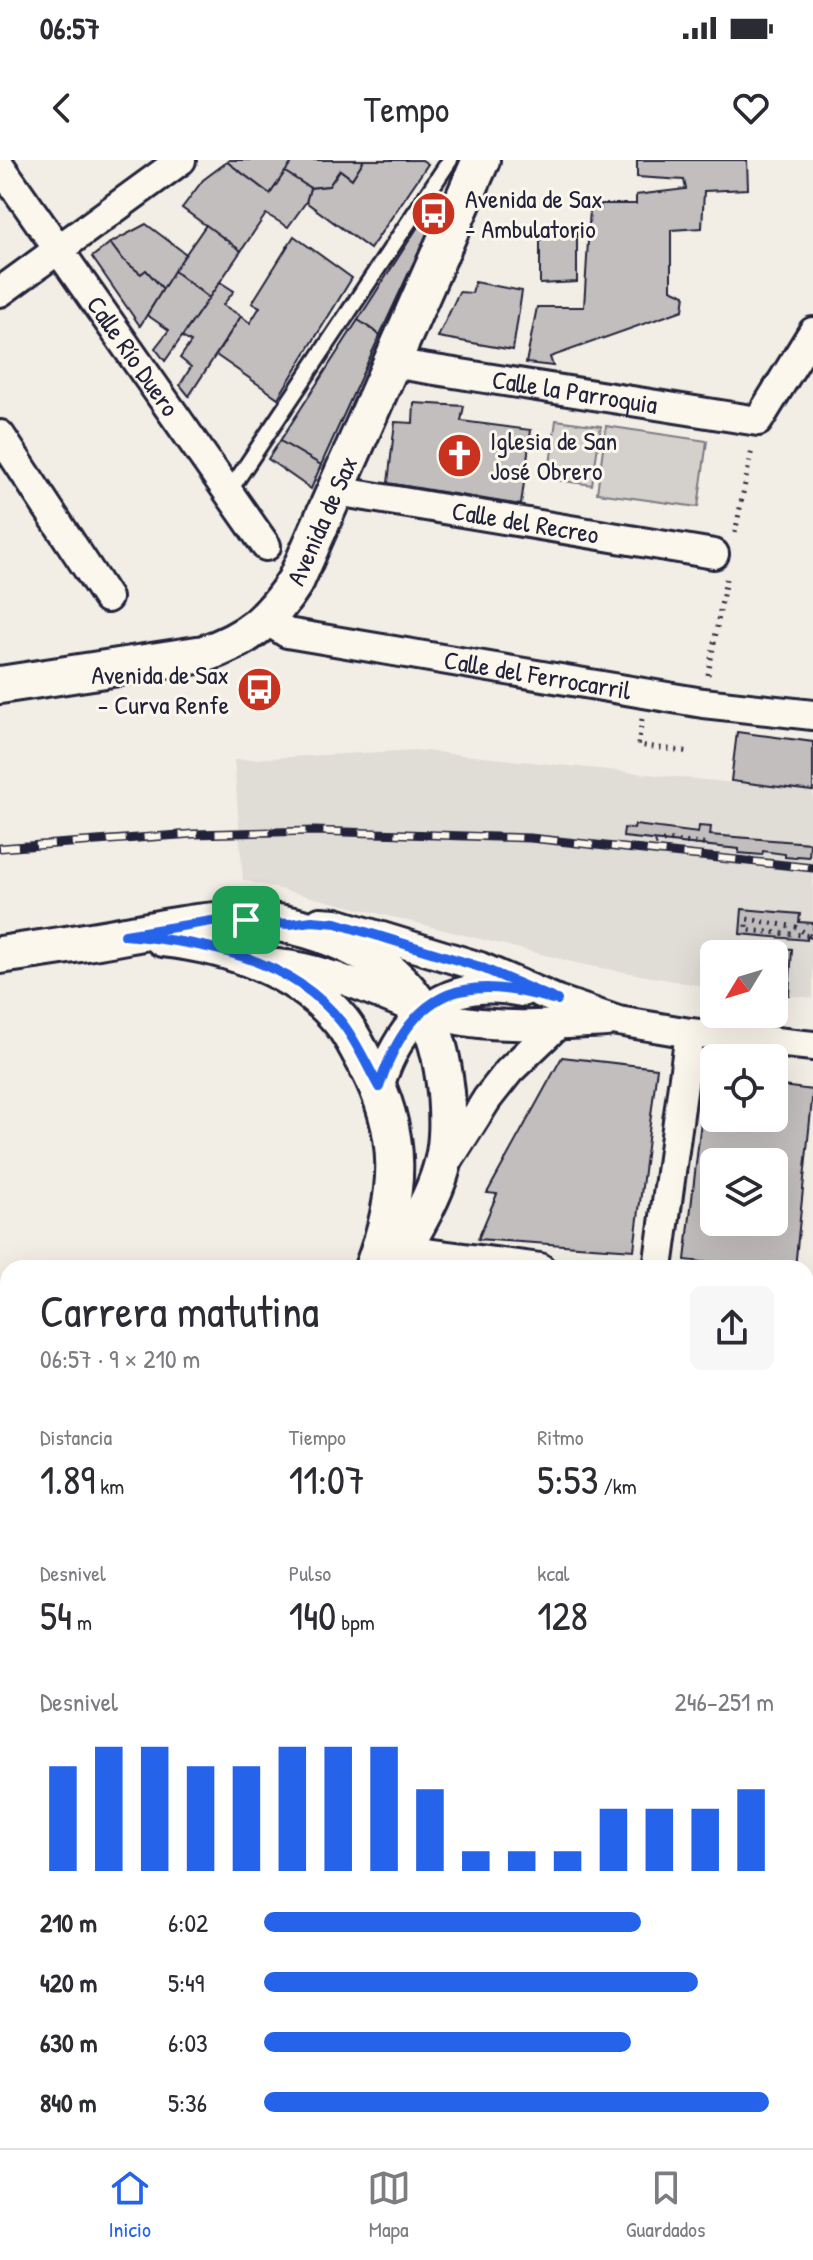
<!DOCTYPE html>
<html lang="es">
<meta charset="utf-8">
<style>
:root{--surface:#fff;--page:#f7f7f7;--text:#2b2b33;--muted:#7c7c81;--line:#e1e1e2;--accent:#2563eb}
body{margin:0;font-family:"Patrick Hand",sans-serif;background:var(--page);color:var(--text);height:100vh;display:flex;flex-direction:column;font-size:30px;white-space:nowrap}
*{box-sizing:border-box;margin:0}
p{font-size:26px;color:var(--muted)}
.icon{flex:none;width:44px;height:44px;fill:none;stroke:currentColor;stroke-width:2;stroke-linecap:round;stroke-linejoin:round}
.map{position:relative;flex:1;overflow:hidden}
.panel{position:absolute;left:0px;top:1100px;width:814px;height:888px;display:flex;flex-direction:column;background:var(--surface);border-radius:24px 24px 0 0;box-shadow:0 8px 32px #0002}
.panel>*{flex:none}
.needle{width:52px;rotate:232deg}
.buttons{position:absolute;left:700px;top:780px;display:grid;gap:16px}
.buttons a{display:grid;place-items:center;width:88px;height:88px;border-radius:12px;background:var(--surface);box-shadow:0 8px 32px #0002;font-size:40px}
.pin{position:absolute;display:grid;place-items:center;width:68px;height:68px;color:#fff;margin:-34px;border-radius:16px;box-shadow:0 4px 12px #0006}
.round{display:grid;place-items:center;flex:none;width:84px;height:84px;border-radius:12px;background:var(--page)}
.head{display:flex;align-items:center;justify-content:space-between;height:136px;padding:0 40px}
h1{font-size:44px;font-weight:600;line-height:60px}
.figures{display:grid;grid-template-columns:repeat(3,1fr);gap:12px;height:136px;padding:8px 40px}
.figures div{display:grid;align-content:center}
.figures b{font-size:40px;font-weight:600}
.figures small{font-size:22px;font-weight:400}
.figures p{font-size:22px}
.chart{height:224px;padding:16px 40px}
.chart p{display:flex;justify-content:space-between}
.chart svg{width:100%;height:144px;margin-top:8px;stroke:var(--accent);stroke-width:6}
ul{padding:0 40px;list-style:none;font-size:26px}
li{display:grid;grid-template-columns:128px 96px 1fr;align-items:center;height:60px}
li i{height:20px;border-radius:10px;background:var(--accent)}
.status{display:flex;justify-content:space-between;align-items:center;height:56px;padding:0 40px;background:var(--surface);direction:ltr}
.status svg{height:22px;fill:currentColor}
header{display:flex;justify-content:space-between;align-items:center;height:104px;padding:0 40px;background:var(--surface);font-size:36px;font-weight:600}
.tabs{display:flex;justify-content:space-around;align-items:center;height:112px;border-top:2px solid var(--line);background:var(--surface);font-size:22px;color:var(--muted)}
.tabs a{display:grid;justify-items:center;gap:4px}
.tabs .selected{color:var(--accent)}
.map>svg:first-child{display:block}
.built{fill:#e0dcd6}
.green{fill:#d4d1cc;stroke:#7b7a84;stroke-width:2}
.building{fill:#c2bebe;stroke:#22223b;stroke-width:2;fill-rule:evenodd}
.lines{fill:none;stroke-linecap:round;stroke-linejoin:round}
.service-casing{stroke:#22223b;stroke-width:20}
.minor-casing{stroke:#22223b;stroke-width:34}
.tertiary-casing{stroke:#22223b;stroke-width:42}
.path{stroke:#22223b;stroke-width:5;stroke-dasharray:2 6;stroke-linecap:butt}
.service{stroke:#fbf7ec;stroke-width:14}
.minor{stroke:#fbf7ec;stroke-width:28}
.tertiary{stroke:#fbf7ec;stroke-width:36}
.rail-casing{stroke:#22223b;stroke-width:9}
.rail{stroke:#fbf7ec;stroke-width:6;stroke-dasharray:18;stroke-linecap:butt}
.route-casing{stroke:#fff;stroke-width:16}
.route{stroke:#2563eb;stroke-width:10}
.labels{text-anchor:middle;stroke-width:6;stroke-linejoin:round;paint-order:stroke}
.poi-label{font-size:26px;fill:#22223b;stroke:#fbf7ec;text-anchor:start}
.street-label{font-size:26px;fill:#22223b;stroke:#fbf7ec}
</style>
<div class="status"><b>06:57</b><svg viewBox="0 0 49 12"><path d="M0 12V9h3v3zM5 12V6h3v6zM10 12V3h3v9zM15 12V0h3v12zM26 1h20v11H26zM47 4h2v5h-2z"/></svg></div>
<header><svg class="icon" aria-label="back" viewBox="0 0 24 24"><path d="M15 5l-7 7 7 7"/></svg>Tempo<svg class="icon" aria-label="heart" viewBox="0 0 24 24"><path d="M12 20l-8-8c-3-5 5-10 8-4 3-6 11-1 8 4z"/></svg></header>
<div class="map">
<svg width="813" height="1988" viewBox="0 0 813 1988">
<rect width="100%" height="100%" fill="#f2eee5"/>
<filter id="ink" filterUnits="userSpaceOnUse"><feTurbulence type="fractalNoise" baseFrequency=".0125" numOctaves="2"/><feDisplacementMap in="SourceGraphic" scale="16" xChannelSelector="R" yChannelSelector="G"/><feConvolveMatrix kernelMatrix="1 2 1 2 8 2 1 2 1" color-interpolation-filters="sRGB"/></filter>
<g filter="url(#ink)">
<polygon class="built" points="415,590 813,631 813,838 774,834 774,794 714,794 714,828 585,805 243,720 234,600"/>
<g class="green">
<polygon points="556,260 601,266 592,325 548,319"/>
<polygon points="606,266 707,281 698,347 597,333"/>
</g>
<g class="building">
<polygon points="229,0 294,0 270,34 227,2"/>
<polygon points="294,0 364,0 352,19 340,10 329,26 310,28 285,12"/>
<polygon points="364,0 422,0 428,4 370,89 306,42 310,28 329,26 340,10 352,19"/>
<polygon points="637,0 747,0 748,29 704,31 702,68 671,70 671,129 685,135 683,150 550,197 553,206 526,203 537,147 584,147 590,49 601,49 600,44 636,44 636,35 686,29 684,20 637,17"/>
<polygon points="227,2 270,34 285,12 310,28 306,42 288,67 266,54 241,91 182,48 203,20"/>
<polygon points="421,62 430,67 380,175 358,160"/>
<polygon points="146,64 186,94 163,129 146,110 141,114 122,99 110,83"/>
<polygon points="206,65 241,91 209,138 174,111"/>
<polygon points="577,66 577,122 540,124 540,67"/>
<polygon points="294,76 352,118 278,238 216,195 241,156 250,163 260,147 252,143"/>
<polygon points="110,83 122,99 141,114 146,110 163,129 140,166 92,97"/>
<polygon points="174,111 209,138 165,201 155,188 169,170 147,155"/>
<polygon points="220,122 234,131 223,145 241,156 189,236 180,225 191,207 180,198 191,182 182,177"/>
<polygon points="475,122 522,131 513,190 438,177 459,132 472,133"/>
<polygon points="358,160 380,175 321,305 280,281"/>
<polygon points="414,243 464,246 461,261 531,270 521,345 388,323 395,262 413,263"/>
<polygon points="280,281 321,305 311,329 268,299"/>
<polygon points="737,572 813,582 813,631 731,621"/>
<polygon points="635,665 698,673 699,666 711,667 710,675 810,683 809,697 797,696 796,698 785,697 785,694 763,691 762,695 739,693 739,689 623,677 624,668 634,669"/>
<polygon points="742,749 800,754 799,762 813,763 813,778 807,777 807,780 740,774"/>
<polygon points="725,783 752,785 751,794 724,794"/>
<polygon points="768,787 792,789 789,835 774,834 774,794 767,794"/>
<polygon points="562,897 657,908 634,1090 478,1079 497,1034 487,1033"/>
<path d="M706,917l8,1v40h60v-33l39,5 -18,178h-43l-67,-8zM714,1002h60v60h-60z"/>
</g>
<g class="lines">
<defs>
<polyline id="service" points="228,333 450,0"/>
<g id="minor">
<path id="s1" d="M0,6l266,380"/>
<polyline points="0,132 181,0"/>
<path id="s2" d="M391,203l367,58 55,-89"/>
<polyline points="0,275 107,438"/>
<path id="s3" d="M336,331l378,63"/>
<path id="s4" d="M267,460l20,13 416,70 110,12"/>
<polyline points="320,762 336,763 480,807 557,840 618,861 690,873 813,886"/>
<path d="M277,804c51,4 98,30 146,47 59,20 122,14 183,11"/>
<path d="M379,927c22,-70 65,-111 143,-95"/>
<polyline points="444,1007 487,939 509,911 557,865"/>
<polyline points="402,1090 540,1108"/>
<polyline points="658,1108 690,873"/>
<polyline points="806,1198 813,1141"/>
<polyline points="0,1375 8,1381"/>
<polyline points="806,1390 813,1390"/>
<polyline points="0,1824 8,1831"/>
<polyline points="0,1945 8,1952"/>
</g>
<g id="tertiary">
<path id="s5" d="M0,525l204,-31c44,-15 67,-34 92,-74l185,-420"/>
<path d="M163,778c65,7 135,31 178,83 10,12 17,28 25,42 38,70 35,131 7,205"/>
<path d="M0,795c42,-6 84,-12 126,-20 40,-7 80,-16 120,-15 66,2 142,32 177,91 15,23 20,54 23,81 2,26 3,53 -5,78 -10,34 -32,67 -49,98"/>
<polyline points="0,1595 8,1585"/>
</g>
</defs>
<use href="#service" class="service-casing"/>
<use href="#minor" class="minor-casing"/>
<use href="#tertiary" class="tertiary-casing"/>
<g class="path">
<polyline points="735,373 752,289"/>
<polyline points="708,515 726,419"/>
<polyline points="642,559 638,585 690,592"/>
<polyline points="655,684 666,680 710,685"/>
<polyline points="810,776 796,767 747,759 747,770 813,776"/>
</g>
<use href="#service" class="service"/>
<use href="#minor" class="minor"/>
<use href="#tertiary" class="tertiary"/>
<defs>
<polyline id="rail" points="0,688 193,674 314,671 530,678 813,708"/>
</defs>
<use href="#rail" class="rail-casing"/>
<use href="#rail" class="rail"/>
</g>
</g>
<g class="lines" filter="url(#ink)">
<defs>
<path id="route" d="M218,760l72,4 22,-3 24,2 144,44 77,33c-29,-7 -61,-16 -92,-10 -48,8 -73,56 -86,97 -12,-21 -22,-45 -37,-64 -51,-66 -139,-81 -217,-88z"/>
</defs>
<use href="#route" class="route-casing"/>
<use href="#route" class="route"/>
</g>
<defs>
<symbol id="bus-disc" viewBox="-11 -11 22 22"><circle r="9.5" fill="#c8321e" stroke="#fbf7ec"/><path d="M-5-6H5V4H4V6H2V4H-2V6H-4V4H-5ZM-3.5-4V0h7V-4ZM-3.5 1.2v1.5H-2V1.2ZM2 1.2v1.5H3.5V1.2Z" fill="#fff"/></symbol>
<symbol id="church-disc" viewBox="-11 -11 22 22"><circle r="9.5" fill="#c8321e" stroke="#fbf7ec"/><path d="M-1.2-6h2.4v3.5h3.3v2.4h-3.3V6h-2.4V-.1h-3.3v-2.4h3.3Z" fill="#fff"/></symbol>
</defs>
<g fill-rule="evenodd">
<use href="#bus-disc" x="408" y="28" width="51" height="51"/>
<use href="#church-disc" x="434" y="270" width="51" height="51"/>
<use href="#bus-disc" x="234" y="504" width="51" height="51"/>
</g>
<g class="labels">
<g class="poi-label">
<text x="465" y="48">Avenida de Sax<tspan x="465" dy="30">- Ambulatorio</tspan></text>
<text x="490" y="290">Iglesia de San<tspan x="490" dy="30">José Obrero</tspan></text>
<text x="229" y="524" text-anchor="end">Avenida de Sax<tspan x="229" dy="30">- Curva Renfe</tspan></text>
</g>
<g class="street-label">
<text dy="9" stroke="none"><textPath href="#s1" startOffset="232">Calle Río Duero</textPath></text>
<text dy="9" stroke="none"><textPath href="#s2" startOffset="186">Calle la Parroquia</textPath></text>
<text dy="9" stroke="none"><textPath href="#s5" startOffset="392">Avenida de Sax</textPath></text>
<text dy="9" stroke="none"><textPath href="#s3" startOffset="192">Calle del Recreo</textPath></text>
<text dy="9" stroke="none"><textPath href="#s4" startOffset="278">Calle del Ferrocarril</textPath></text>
</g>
</g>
</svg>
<div class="buttons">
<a><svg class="needle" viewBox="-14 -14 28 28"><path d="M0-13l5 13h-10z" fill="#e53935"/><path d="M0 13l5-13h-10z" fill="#7c7c81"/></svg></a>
<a><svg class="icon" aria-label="locate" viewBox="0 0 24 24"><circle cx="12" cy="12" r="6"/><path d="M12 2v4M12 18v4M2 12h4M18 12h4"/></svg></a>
<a><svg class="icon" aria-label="layers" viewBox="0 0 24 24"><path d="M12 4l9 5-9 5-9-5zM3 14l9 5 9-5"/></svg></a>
</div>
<div class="pin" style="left:246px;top:760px;background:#1e9e55"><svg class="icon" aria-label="arrive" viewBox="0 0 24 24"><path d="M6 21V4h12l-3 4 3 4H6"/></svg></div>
<section class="panel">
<div class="head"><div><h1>Carrera matutina</h1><p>06:57 · 9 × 210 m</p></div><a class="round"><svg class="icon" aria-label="share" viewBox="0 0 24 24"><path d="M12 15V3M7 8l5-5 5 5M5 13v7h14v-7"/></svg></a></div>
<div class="figures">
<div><p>Distancia</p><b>1.89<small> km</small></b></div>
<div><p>Tiempo</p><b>11:07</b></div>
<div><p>Ritmo</p><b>5:53<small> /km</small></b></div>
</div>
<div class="figures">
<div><p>Desnivel</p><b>54<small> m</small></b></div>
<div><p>Pulso</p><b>140<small> bpm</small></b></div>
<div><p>kcal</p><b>128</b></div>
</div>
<div class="chart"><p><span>Desnivel</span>246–251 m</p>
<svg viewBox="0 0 160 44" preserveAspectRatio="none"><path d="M5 44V12M15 44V6M25 44V6M35 44V12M45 44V12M55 44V6M65 44V6M75 44V6M85 44V19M95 44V38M105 44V38M115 44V38M125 44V25M135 44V25M145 44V25M155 44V19"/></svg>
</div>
<ul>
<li><b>210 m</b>6:02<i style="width:74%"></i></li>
<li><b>420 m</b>5:49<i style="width:85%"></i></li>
<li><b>630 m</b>6:03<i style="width:72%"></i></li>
<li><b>840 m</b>5:36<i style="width:99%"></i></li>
</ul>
</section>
</div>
<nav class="tabs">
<a class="selected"><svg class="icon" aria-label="home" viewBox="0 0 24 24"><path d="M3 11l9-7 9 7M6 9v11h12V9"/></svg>Inicio</a>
<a><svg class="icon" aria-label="map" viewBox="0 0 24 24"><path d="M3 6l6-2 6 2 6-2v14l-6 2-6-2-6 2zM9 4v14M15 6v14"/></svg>Mapa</a>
<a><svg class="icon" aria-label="saved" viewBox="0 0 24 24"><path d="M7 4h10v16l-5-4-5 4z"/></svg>Guardados</a>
</nav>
